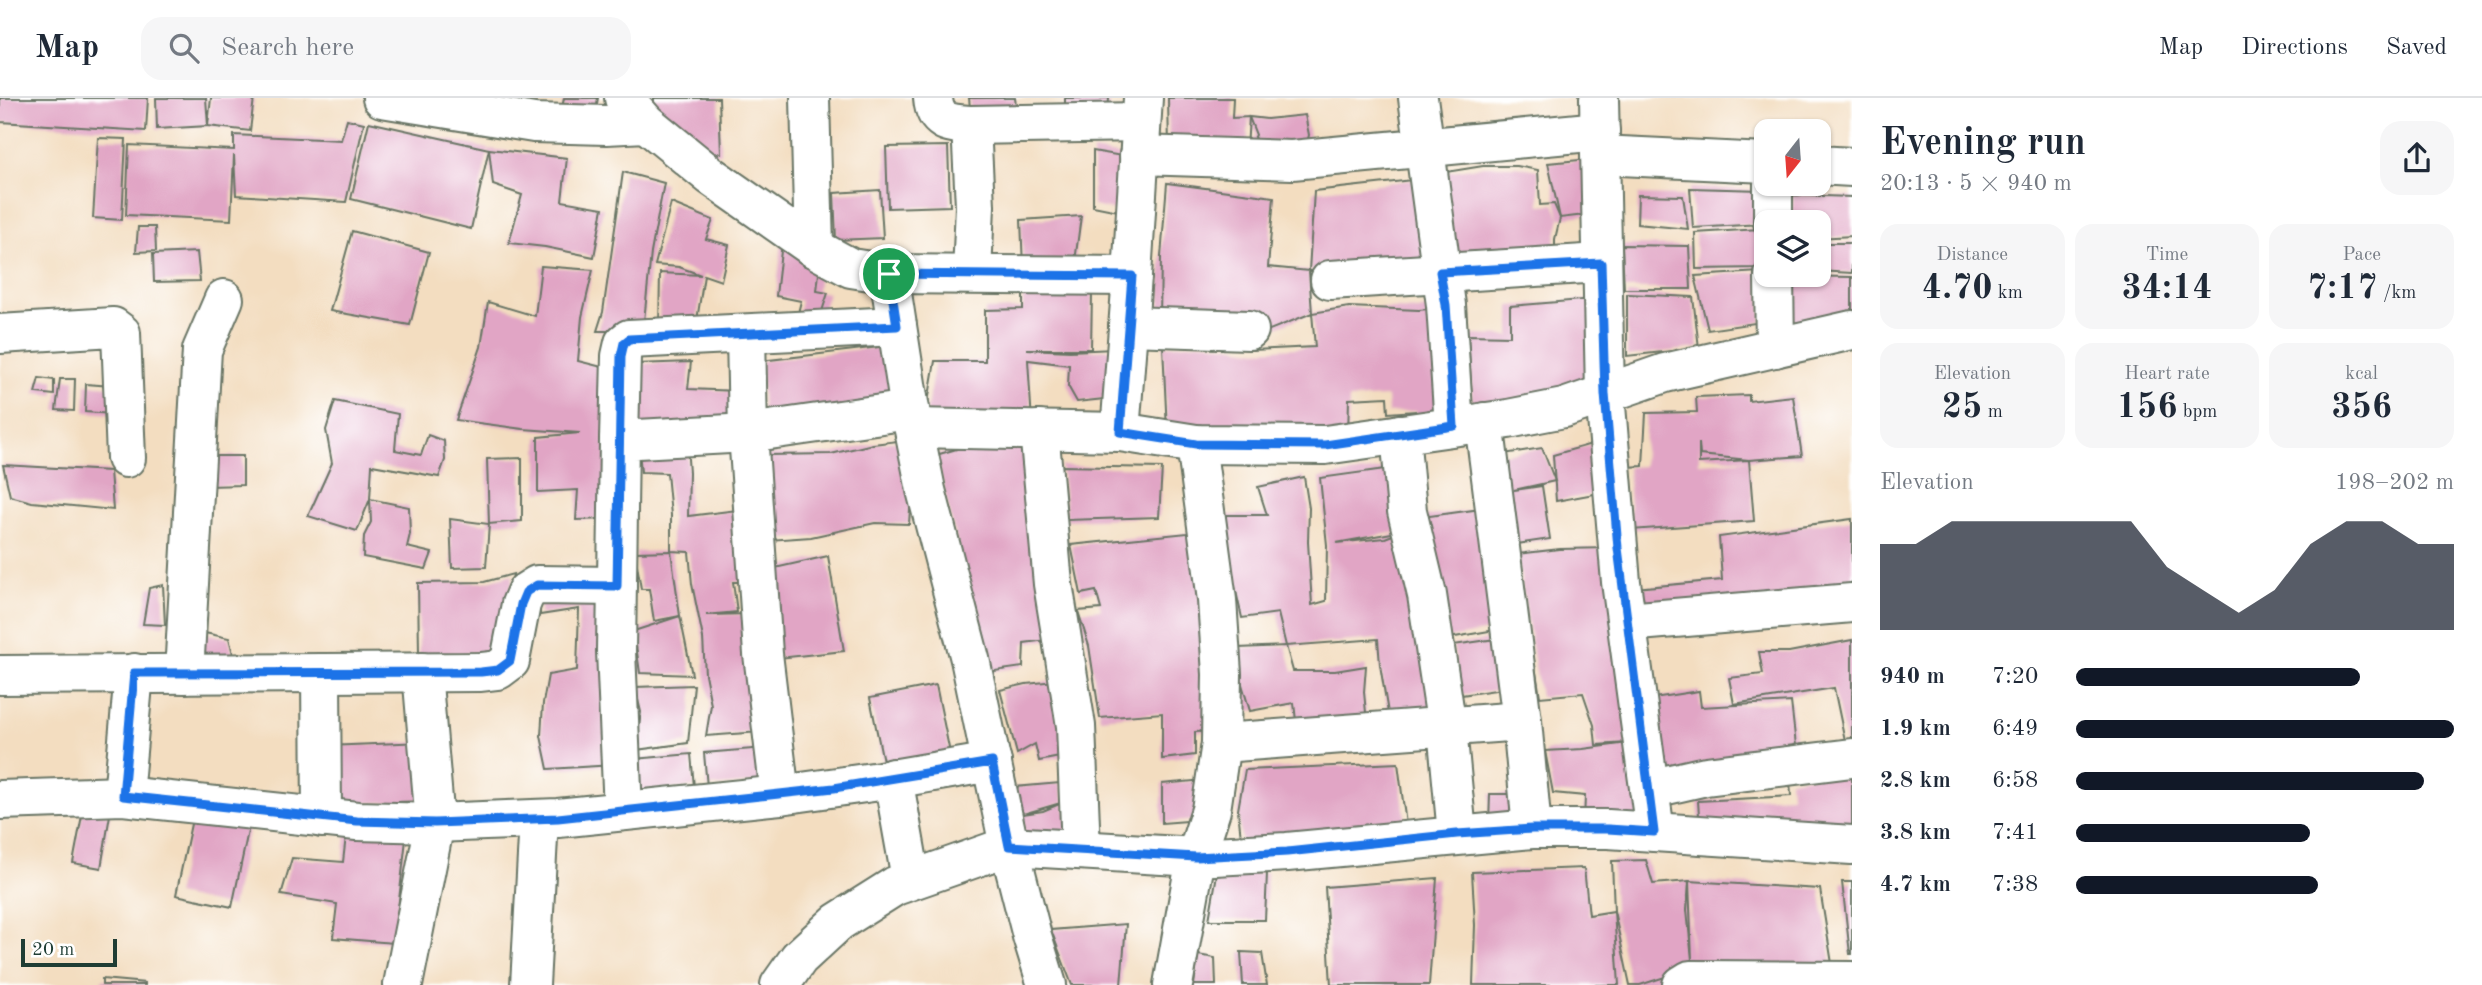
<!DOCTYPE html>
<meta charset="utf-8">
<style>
:root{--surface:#fff;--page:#f6f6f7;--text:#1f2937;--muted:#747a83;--line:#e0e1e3;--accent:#111827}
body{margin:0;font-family:"Old Standard TT",serif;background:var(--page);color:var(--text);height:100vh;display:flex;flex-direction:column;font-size:26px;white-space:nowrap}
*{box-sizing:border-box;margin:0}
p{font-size:23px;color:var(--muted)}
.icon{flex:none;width:38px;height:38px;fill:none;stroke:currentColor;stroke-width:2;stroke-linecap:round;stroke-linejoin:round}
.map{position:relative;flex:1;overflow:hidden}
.sheet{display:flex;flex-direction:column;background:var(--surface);width:630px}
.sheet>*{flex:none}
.needle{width:46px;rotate:197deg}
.tools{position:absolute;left:1754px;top:21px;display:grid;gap:14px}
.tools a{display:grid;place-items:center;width:77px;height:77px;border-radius:14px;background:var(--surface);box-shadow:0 2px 5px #0004;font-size:35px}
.scale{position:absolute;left:21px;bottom:18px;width:96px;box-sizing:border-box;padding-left:7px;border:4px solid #1f3d34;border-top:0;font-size:19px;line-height:24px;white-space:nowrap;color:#1f3d34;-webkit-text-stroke:5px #fff;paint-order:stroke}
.pin{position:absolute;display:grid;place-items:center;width:60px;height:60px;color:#fff;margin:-30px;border:4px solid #fff;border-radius:50%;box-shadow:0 2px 7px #0007}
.round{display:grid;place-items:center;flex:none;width:74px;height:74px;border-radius:21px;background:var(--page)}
.headline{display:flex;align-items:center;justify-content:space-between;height:119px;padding:0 28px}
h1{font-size:38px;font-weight:700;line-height:52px}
.metrics{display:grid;grid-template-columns:repeat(3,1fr);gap:10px;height:119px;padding:7px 28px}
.metrics div{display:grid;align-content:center;border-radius:18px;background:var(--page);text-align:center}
.metrics b{font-size:35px;font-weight:700}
.metrics small{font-size:19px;font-weight:400}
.metrics p{font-size:19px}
.chart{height:196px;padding:14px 28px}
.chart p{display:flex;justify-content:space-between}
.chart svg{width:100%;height:126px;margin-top:7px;fill:var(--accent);opacity:.7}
ul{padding:0 28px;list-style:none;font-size:23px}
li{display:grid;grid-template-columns:112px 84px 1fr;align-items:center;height:52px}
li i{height:18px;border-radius:9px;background:var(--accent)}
header{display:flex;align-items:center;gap:42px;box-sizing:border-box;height:98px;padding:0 35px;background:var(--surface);border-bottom:2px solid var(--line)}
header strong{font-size:33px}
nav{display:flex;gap:38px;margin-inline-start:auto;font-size:24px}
.search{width:490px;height:63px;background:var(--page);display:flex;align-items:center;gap:18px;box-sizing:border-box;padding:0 24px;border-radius:21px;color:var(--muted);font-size:26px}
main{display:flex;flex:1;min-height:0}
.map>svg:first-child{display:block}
.building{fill:#e1a5c5;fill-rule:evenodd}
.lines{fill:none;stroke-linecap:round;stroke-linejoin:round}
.minor-casing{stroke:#697565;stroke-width:42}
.minor{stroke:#fff;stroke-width:38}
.route-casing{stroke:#fff;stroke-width:14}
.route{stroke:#1a73e8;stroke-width:9}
</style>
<header>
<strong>Map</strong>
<div class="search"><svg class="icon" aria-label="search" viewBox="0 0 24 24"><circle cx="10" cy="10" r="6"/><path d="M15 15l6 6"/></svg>Search here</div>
<nav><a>Map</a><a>Directions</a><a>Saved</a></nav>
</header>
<main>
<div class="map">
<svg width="1852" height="887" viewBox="0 0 1852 887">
<rect width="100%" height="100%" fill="#fff"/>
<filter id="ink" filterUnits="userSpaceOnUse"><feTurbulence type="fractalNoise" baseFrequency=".0143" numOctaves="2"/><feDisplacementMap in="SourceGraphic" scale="14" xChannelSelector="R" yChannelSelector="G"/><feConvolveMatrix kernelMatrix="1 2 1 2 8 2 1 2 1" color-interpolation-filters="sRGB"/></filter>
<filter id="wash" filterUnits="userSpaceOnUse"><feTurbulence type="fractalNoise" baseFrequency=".00686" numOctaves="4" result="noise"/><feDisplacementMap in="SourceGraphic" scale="28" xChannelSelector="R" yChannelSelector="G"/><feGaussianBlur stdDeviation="1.57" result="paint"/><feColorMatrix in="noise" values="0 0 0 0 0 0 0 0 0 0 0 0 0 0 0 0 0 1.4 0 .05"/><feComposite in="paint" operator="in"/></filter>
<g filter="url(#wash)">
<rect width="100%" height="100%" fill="#f3ddc0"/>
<g id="blocks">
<g class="building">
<polygon points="0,0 148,0 146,33 0,24"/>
<polygon points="156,0 206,0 208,28 157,31"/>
<polygon points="211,0 254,0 250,33 208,28"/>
<polygon points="564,0 598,0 595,16 562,10"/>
<polygon points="654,0 719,0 721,55 694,56 654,22"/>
<polygon points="969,0 1015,0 1017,15 971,19"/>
<polygon points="1065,0 1109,0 1108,17 1065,19"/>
<polygon points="1168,0 1233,0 1232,20 1249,19 1247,51 1169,49"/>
<polygon points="1305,17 1309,37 1305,52 1247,51 1256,37 1249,19 1267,21"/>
<polygon points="347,21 364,25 346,104 236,97 234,57 231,122 126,117 129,47 234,52 234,37 341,42"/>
<polygon points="369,24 489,51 471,131 351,101"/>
<polygon points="98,40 126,41 122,122 93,120"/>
<polygon points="948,48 950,108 888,110 886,49"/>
<polygon points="489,51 567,60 562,103 603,110 594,159 545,149 509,145 522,97 493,87"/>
<polygon points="1093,53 1128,59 1128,115 1093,108"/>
<polygon points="1590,61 1593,116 1560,120 1548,65"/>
<polygon points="1483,68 1517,68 1538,72 1540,107 1554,106 1560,120 1555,141 1555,160 1454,166 1446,74"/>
<polygon points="623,74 664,85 651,155 643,233 597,233 603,214"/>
<polygon points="1421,81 1431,168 1309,173 1312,215 1257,237 1160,221 1161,159 1167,85 1274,99 1268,169 1309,173 1314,93"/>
<polygon points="1690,90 1762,92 1761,126 1693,130"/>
<polygon points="880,92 883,140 836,142 834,95"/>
<polygon points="1638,97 1683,98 1688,131 1637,126"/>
<polygon points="1793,97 1852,99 1852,138 1818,140 1818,124 1792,124"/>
<polygon points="671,105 713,122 706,141 729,147 721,183 704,177 696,229 659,230 660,175 701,177 679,169 655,167"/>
<polygon points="1081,118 1074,171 1023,169 1021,122"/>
<polygon points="138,129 155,129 156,153 136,154"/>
<polygon points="1760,131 1759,170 1696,171 1695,135"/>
<polygon points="352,133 429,154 410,227 330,213"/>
<polygon points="782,144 819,175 817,193 828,195 820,219 798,215 801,203 776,198"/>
<polygon points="1818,145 1852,145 1852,175 1818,173"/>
<polygon points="1622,147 1689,148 1691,191 1624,191"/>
<polygon points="197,154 200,183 154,184 153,156"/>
<polygon points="541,168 593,172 582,219 578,263 614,272 610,421 576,422 578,392 538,394 538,339 580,335 523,331 456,322 481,249 488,204 535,218"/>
<polygon points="1760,174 1762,224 1708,232 1695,178"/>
<polygon points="1789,178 1852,179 1852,227 1786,235"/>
<polygon points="1023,194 1092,195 1091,251 1027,251 1070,253 1114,251 1113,300 1077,304 1068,288 1069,267 1028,262 1032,324 925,322 935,263 985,263 985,212 1023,211"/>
<polygon points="1627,196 1693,199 1699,250 1627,258"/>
<polygon points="1593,201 1597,289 1473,317 1468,237 1510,238 1510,208"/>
<polygon points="1349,209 1419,212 1437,210 1451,320 1416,327 1415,313 1388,315 1387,299 1349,301 1348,336 1167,333 1163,248 1206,244 1252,252 1315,249 1312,215"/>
<polygon points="888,248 897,307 763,324 761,263"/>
<polygon points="691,264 688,291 739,293 736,326 637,332 636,266"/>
<polygon points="39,280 54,282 54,297 35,295"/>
<polygon points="60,281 75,281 74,313 56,312"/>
<polygon points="86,286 111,288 112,316 85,314"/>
<path d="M1749,297v6l44,-5 9,60 -53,4 5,61 -123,9 -3,-63 15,-1 3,-53 51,-1 -1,-15zM1699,345l1,12 49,5 -50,3z"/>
<polygon points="335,303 398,316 395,352 421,357 428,337 444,343 445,362 439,379 372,367 370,401 409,409 410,436 407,449 432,455 426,471 363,459 364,438 371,424 370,401 357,433 308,418 332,365 326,332"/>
<polygon points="906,342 912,381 909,426 875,425 811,439 769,442 767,357 831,356 873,346"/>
<polygon points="1602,343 1605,394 1556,403 1553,357"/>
<polygon points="974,346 1031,348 1055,541 1024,545 1023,569 988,574 936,357"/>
<polygon points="687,347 689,375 688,418 745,411 750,484 733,484 737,514 706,517 751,516 760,634 706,638 711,607 705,576 703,540 692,486 689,454 671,453 671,417 667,375 641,374 639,352"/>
<polygon points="1542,350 1555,383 1514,392 1542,388 1550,441 1510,447 1497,357"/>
<polygon points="207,358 243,358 243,387 208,388"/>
<polygon points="522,360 522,423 489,426 487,361"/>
<polygon points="3,367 110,373 113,412 32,404 10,398"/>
<polygon points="1061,368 1162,370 1159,419 1067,422"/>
<polygon points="1392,370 1403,433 1336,445 1385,440 1403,433 1437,621 1390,627 1380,567 1378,541 1286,548 1278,515 1242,520 1219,417 1267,417 1258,389 1304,379 1309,410 1308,444 1312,507 1326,503 1327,447 1320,380"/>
<polygon points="1481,411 1495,532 1449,540 1422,419"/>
<polygon points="450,421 489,426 486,469 452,470"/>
<polygon points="1852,421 1852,497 1635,513 1635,490 1722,482 1719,439"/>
<polygon points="1197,434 1213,633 1195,634 1195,657 1162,661 1162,615 1100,620 1089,548 1078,513 1101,511 1096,493 1081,496 1071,447"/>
<polygon points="1611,450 1640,721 1584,724 1585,698 1553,695 1545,653 1583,651 1628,645 1596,647 1594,627 1583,595 1540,599 1517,456 1560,451"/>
<polygon points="671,453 680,518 654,523 649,491 641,491 635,454"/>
<polygon points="828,458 844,553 779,560 766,472"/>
<polygon points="513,476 506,527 498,554 419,556 418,485 484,484"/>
<polygon points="163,487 165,527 143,526 149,490"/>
<polygon points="540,496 607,496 614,667 548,671 541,638 543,605 548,577 577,572 579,511 540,517"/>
<polygon points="680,518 692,577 640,575 634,533"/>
<polygon points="200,534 229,540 235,564 204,565"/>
<polygon points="1496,541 1503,591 1461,597 1453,547"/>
<polygon points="1852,542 1852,652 1847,652 1834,590 1734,606 1729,580 1763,576 1759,554 1789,554"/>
<polygon points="1286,548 1293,573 1335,573 1366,568 1364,594 1367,625 1297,632 1294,605 1250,613 1239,576 1238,550"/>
<polygon points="1055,583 1070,657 1039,663 1035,646 1017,656 1000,592 1026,586"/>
<polygon points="694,587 688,645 636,652 641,614 635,589"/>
<polygon points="936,587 950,655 884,668 870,600"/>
<polygon points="1699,593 1701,609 1791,604 1798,665 1660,678 1647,601"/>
<polygon points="423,644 428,703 331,706 327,648"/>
<polygon points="765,650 768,684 707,689 704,655"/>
<polygon points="691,656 694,689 637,694 634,661"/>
<polygon points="1398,665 1407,734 1242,749 1238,712 1245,672"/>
<polygon points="1852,671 1852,741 1700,731 1698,703 1791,698 1790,682"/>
<polygon points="1204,682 1200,722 1162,725 1162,686"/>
<polygon points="1060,685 1073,743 1024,737 1023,716 1043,713 1064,704 1023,716 1015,689"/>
<polygon points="1490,696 1521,696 1523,724 1489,726"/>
<polygon points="195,707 251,719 232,809 176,797"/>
<polygon points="83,712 110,717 101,770 73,765"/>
<polygon points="408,724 394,845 333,840 337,806 281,797 292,760 343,764 347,729"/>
<polygon points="1646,762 1653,786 1689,783 1687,812 1692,862 1689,783 1820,791 1834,878 1693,870 1640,887 1630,887 1614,813 1612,763"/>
<polygon points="1584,770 1589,817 1614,813 1619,887 1473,887 1475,827 1472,774"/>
<polygon points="1267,775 1265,822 1209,822 1217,776"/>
<polygon points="1437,780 1429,887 1331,887 1325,789"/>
<polygon points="1842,784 1852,784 1852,856 1850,856"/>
<polygon points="1126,826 1121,887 1072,887 1051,832"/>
<polygon points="1241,854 1262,855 1267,887 1243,887"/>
<polygon points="1198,857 1215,860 1216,887 1194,887"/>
<polygon points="102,881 145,885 145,887 102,887"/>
</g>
</g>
</g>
<g filter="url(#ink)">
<use href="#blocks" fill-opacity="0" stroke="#697565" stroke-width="2"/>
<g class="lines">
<defs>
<g id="minor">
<polyline points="382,0 534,25 606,27 646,25"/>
<polyline points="624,0 646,25 711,78 814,150 851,170 889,176 1132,178"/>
<polyline points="810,0 814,150"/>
<path d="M933,0c2,26 17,25 38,27l170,-3"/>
<polyline points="1418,0 1446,207 1454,328"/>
<polyline points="1599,0 1605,296 1621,484 1655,734"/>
<polyline points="971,27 975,108 972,176"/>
<polyline points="1139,57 1292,62 1600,33"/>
<polyline points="1600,57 1766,65"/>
<polyline points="1818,67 1852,69"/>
<polyline points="1773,86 1773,124"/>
<polyline points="889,176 910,312 926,392 970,561 1009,748 1032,838 1047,887"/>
<polyline points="1774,177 1775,250"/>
<polyline points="1330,182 1601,165"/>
<polyline points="1128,228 1249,232"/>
<polyline points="0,236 113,229 121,235 126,360"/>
<polyline points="746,236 748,335 763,556 780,697"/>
<polyline points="1484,324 1522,623 1532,731"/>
<polyline points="914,330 1120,334 1196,346 1325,347 1508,321 1564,310 1665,275 1852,232"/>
<polyline points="1039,332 1053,486 1076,628 1081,752"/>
<polyline points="1120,334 1132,178 1143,0"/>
<polyline points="1400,336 1407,413 1427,497 1447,630 1457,736"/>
<polyline points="619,342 621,258 624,245 629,241 897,228"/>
<polyline points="1627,524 1852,505"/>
<polyline points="321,575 322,720"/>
<polyline points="184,576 202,252 224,201"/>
<polyline points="0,577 481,574 498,572 510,563 521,506 526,494 537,487 617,488"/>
<polyline points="1221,645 1522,623"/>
<polyline points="893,680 911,781"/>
<polyline points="1649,691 1706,678 1852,660"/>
<polyline points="123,698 134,575"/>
<polyline points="0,702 123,698 357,723 435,725 558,720 780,697 880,683 992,664"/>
<polyline points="623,713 616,553 619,342 748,335 910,312"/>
<polyline points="403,887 435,725 422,574"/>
<polyline points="530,887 539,721"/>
<polyline points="780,887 799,860 838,824 895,788 1009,748 1196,759 1287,754 1532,731 1608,731 1852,747"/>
<polyline points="1173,887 1196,759 1211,712 1221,645 1222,576 1217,502 1196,346"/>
<polyline points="1682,887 1690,882 1852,883"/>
</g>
</defs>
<use href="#minor" class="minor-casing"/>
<use href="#minor" class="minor"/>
</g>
</g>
<g class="lines" filter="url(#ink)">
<defs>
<polygon id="route" points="1601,165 1605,296 1618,450 1654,734 1608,731 1532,731 1457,736 1287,754 1196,759 1009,748 992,664 834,690 558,720 435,725 357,723 123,698 134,575 481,574 498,572 510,563 521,506 526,494 537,487 617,488 621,258 624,245 629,241 897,228 889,176 1132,178 1120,334 1196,346 1325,347 1454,328 1446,207 1440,174"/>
</defs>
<use href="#route" class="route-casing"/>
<use href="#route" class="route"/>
</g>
</svg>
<div class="tools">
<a><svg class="needle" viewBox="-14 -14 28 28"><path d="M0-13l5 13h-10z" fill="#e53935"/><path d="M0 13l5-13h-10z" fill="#747a83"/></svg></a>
<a><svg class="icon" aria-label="layers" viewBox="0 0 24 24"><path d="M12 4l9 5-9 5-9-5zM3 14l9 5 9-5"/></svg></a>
</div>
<div class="scale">20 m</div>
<div class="pin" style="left:889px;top:176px;background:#1e9e55"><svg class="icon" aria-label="arrive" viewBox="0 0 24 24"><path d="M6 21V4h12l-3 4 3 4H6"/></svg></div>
</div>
<section class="sheet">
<div class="headline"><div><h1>Evening run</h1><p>20:13 · 5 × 940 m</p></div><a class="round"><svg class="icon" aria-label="share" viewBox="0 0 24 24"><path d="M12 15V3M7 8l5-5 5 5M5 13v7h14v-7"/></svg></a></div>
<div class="metrics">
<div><p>Distance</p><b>4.70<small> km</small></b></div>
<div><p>Time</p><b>34:14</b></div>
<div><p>Pace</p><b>7:17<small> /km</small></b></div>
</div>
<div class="metrics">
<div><p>Elevation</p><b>25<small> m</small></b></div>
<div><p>Heart rate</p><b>156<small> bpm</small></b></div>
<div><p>kcal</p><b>356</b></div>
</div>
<div class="chart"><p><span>Elevation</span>198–202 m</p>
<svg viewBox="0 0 160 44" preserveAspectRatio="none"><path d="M0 44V14L10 14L20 6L30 6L40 6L50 6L60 6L70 6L80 22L90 30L100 38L110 30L120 14L130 6L140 6L150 14L160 14V44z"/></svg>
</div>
<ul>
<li><b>940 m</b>7:20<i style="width:75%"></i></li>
<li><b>1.9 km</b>6:49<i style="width:100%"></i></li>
<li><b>2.8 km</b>6:58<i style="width:92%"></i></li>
<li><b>3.8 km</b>7:41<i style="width:62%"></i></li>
<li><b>4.7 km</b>7:38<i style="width:64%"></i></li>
</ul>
</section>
</main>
